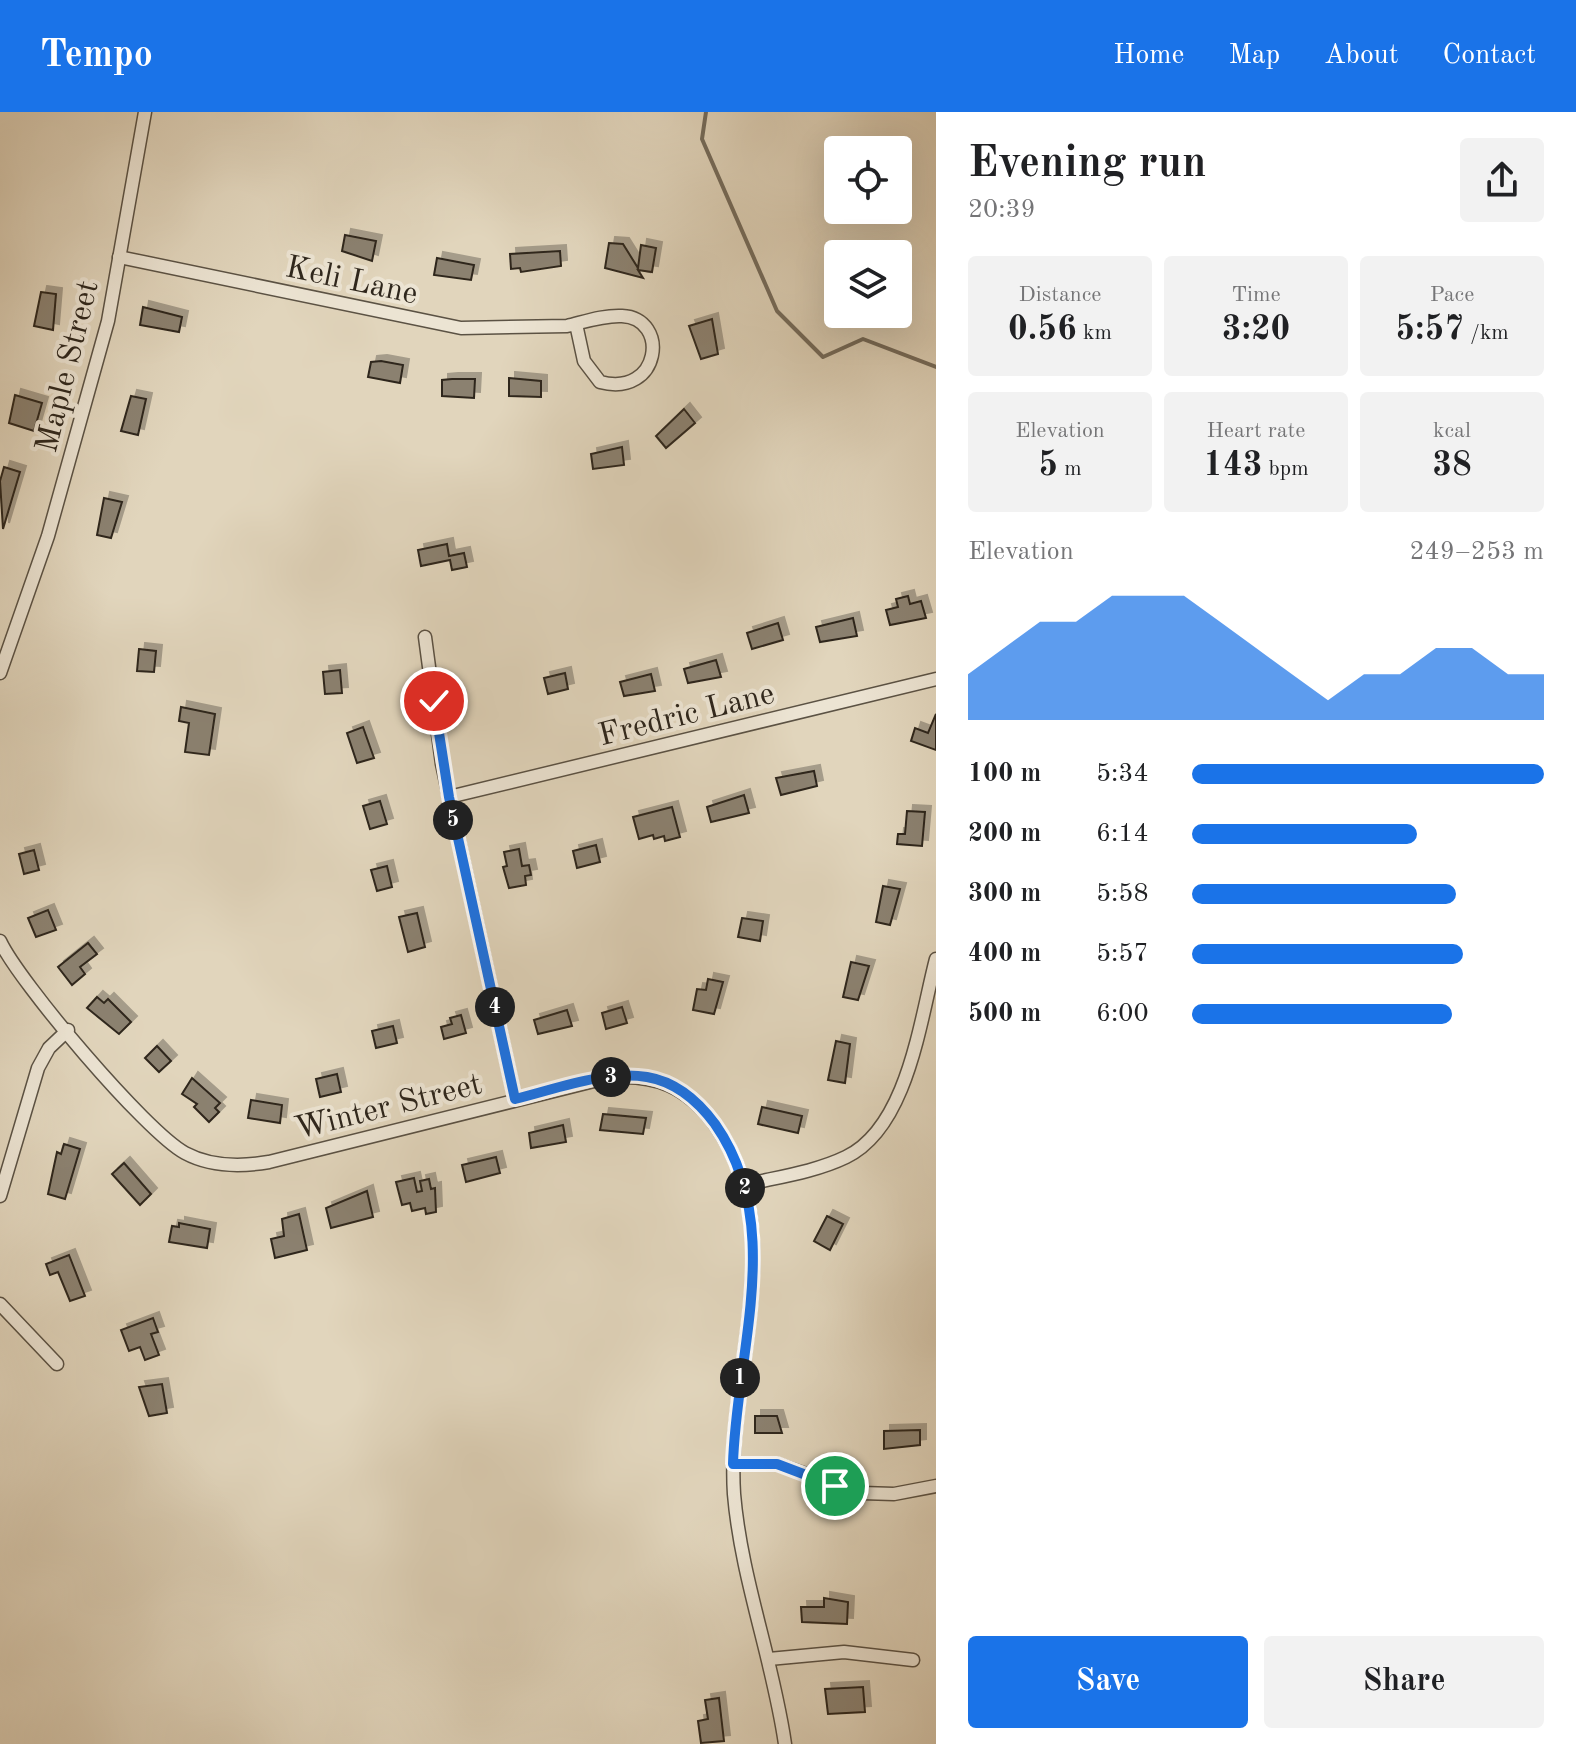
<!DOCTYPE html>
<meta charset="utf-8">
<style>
:root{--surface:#fff;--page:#f2f2f2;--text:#202124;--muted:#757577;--accent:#1a73e8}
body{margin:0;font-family:"Old Standard TT",serif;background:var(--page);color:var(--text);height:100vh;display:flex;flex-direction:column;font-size:30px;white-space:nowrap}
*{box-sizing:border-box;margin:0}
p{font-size:26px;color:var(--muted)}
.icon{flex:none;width:44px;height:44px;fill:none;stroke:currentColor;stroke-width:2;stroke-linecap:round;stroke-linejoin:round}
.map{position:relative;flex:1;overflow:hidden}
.drawer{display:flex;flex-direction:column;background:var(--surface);width:640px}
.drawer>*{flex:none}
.controls{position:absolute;left:824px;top:24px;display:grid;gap:16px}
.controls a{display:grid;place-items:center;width:88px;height:88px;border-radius:8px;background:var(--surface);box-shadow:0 8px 32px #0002;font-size:40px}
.pin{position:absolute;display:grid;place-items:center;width:68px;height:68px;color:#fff;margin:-34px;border:4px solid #fff;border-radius:50%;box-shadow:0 2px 8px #0007}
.km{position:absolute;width:40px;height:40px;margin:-20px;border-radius:50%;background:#222;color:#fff;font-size:22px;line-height:40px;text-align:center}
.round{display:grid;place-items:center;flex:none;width:84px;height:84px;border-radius:8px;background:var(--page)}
.head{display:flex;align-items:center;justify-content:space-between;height:136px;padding:0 32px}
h1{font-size:44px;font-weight:700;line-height:60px}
.figures{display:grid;grid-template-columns:repeat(3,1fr);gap:12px;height:136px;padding:8px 32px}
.figures div{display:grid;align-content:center;border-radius:8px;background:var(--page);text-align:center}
.figures b{font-size:34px;font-weight:700}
.figures small{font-size:22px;font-weight:400}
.figures p{font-size:22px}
.chart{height:224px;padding:16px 32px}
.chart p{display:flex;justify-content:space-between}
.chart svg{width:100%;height:144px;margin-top:8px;fill:var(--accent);opacity:.7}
.button{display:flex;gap:16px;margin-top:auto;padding:16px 32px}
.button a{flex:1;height:92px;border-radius:8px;background:var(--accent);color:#fff;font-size:32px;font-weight:700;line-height:92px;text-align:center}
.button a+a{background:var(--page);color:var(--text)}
ul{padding:0 32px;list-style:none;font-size:26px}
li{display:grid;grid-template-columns:128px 96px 1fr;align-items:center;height:60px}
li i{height:20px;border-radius:10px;background:var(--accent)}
header{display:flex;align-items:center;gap:48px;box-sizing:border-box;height:112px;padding:0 40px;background:var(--accent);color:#fff}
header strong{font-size:38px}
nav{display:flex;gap:44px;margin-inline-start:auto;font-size:28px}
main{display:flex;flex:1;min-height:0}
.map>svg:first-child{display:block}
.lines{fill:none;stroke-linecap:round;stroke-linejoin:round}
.stream{stroke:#756c5c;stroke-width:4}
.building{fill:#8b816f;stroke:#2e261c;stroke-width:2;filter:url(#shadow)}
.minor-casing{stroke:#5b5244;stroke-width:15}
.minor{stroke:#ece4d3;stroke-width:12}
.route-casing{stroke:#fff;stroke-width:16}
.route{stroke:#1a73e8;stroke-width:10}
.labels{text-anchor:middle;stroke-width:8;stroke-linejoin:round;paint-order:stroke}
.street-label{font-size:32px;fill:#2e261c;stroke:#ece4d3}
</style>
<header>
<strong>Tempo</strong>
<nav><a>Home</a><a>Map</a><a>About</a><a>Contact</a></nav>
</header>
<main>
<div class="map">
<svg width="936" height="1632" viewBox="0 0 936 1632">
<defs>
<filter id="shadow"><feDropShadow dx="6" dy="-6" stdDeviation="0" flood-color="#0004"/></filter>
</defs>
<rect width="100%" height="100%" fill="#e1d5bc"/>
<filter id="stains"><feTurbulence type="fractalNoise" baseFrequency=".0025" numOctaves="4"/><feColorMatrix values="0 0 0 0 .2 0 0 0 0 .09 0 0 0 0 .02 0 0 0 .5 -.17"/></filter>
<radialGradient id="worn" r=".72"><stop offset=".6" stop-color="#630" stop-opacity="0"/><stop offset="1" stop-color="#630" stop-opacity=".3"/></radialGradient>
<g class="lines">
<polyline class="stream" points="706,0 702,27 777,199 823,245 863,227 936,255"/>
</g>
<g class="building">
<polygon points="345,123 376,129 372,149 342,139"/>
<polygon points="609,131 623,132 638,156 641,133 656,136 652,160 638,158 643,166 605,156"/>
<polygon points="560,139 561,154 521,160 520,156 511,157 510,142"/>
<polygon points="437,146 474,153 471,168 434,163"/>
<polygon points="41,180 56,182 53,218 34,214"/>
<polygon points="143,195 182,205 179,220 140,213"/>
<polygon points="712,207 718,242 701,247 689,214"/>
<polygon points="381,249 403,253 400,271 368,265 371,250"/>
<polygon points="509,266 541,269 541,285 509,284"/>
<polygon points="452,267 475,267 474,286 442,284 442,268"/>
<polygon points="15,283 42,291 34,319 9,311"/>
<polygon points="131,284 146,287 138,323 121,319"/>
<polygon points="684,297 695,311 666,336 656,324"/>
<polygon points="622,335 624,353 593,357 591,342"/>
<polygon points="4,355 20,360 3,417 0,369"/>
<polygon points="104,386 122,390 111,426 97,423"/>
<polygon points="447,432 449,444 464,441 467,455 452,458 450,448 421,454 418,438"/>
<polygon points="908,484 910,492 921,489 926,506 890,513 886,498 898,495 896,487"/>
<polygon points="853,506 857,524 820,530 816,515"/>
<polygon points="778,511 783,528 752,537 747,521"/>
<polygon points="139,537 156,539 154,560 137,559"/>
<polygon points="716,548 721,565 688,571 684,557"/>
<polygon points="340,558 342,581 325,582 323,560"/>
<polygon points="565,561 568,577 548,582 544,566"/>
<polygon points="651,562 655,579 624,584 620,570"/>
<polygon points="181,595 215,602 209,643 185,640 189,611 179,609"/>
<polygon points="936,602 936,638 911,629 915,616 928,621"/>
<polygon points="363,615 374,646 357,651 347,621"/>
<polygon points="814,659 817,674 781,683 776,666"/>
<polygon points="744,683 749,701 711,710 707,695"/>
<polygon points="380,689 387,712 370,717 363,694"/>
<polygon points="672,695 680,725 665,729 664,724 654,727 653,723 639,727 633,705"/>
<polygon points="907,699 925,700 922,734 897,732 898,722 905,722"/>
<polygon points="596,733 600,750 577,756 573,739"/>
<polygon points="519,737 522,754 529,753 531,763 525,764 526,773 509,776 503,755 507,754 504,740"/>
<polygon points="34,738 39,758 24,762 19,742"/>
<polygon points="387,754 392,775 377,779 371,758"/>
<polygon points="883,774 900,777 890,813 876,810"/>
<polygon points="48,798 56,818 36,825 28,806"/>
<polygon points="417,801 425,835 408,840 399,805"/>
<polygon points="742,806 763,809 760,829 738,825"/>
<polygon points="88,831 97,842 80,855 85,862 72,873 58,855"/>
<polygon points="851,850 869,854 858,888 843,885"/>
<polygon points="708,867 723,870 714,902 693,898 697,877 706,878"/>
<polygon points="97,885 104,891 108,887 131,910 119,922 87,896"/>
<polygon points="622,895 627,911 606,917 602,901"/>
<polygon points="567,898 572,914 538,922 534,908"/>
<polygon points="461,903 466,921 444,927 441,915 452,912 450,906"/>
<polygon points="393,914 397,931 376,936 372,919"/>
<polygon points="836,929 850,932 845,971 828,968"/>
<polygon points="157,934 171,949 159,960 145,946"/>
<polygon points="337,962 341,980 320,985 316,967"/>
<polygon points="192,966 220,991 215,996 219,1000 209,1010 194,995 197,992 182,982"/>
<polygon points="251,988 282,993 280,1011 248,1006"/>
<polygon points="762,995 802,1004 798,1021 758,1012"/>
<polygon points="603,1002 646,1006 643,1022 600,1018"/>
<polygon points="563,1013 566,1030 531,1036 529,1021"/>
<polygon points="64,1032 80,1037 65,1087 48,1082 57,1040 61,1042"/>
<polygon points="496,1045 500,1061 466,1070 462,1053"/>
<polygon points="124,1051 151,1082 140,1093 112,1062"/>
<polygon points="414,1066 417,1080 422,1079 420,1069 429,1067 431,1077 435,1076 436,1100 426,1102 425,1096 412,1099 410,1091 402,1093 396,1070"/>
<polygon points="367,1079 373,1105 331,1116 326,1096"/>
<polygon points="299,1102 307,1138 275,1146 271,1127 284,1124 282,1107"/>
<polygon points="827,1104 843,1112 830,1138 814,1129"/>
<polygon points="179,1111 210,1117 207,1136 169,1130 172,1114 179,1115"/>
<polygon points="69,1143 85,1184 70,1189 58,1160 50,1163 46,1152"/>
<polygon points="153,1206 158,1220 151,1222 159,1243 145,1248 140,1235 129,1239 121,1218"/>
<polygon points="162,1272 167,1301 149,1304 139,1275"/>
<polygon points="755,1304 777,1304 782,1321 755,1321"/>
<polygon points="920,1318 920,1333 884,1337 884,1319"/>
<polygon points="824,1486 848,1490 847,1512 802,1510 801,1495 824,1495"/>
<polygon points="863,1575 865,1600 828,1602 825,1577"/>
<polygon points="719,1586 724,1629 701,1631 698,1609 708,1607 705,1588"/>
</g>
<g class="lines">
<defs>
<g id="minor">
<path d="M119,145l342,71 106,-2c17,-4 36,-11 55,-10 48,2 39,82 -22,66l-16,-21 -8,-37"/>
<polyline points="425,525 442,652 515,987"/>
<polyline points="0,561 48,424 108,209 145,0"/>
<polyline points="449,685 936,567"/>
<path d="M0,829c19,41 146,191 185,212 26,14 55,14 84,9l337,-84c48,-5 81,8 110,48 76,108 10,247 18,368 7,84 39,166 51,250"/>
<path d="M744,1073c34,-8 71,-13 102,-28 62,-30 74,-137 90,-198"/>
<polyline points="0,1084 38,956 49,936 68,918"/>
<polyline points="0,1192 57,1252"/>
<polyline points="733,1352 777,1352 862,1381 894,1382 936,1374"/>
<polyline points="769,1547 844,1540 913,1548"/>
</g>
</defs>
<use href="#minor" class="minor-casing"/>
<use href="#minor" class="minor"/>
</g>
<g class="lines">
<defs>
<path id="route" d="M434,589l15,96 66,302c41,-10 90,-29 132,-22 30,5 51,24 68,47 71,101 21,228 18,340h44l58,22"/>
</defs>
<use href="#route" class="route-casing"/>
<use href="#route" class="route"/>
</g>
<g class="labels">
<g class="street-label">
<text transform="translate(352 167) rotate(12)" y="11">Keli Lane</text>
<text transform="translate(66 254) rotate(-76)" y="11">Maple Street</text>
<text transform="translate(686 601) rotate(-14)" y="11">Fredric Lane</text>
<text transform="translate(388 993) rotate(-14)" y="11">Winter Street</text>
</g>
</g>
<rect width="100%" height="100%" filter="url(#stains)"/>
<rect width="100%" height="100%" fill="url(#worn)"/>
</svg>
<div class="controls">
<a><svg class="icon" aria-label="locate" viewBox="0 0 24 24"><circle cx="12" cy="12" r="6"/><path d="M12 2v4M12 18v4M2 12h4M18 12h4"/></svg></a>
<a><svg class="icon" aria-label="layers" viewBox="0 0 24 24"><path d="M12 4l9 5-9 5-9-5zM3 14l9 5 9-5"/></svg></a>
</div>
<div class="pin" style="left:835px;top:1374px;background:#1e9e55"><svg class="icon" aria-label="arrive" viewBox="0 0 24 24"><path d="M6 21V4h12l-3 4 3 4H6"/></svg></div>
<div class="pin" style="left:434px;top:589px;background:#d93025"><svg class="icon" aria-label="check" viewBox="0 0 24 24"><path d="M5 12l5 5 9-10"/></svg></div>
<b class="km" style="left:740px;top:1266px">1</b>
<b class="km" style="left:745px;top:1076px">2</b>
<b class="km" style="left:611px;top:965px">3</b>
<b class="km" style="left:495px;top:895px">4</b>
<b class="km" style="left:453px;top:708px">5</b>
</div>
<section class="drawer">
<div class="head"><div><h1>Evening run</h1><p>20:39</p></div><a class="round"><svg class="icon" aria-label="share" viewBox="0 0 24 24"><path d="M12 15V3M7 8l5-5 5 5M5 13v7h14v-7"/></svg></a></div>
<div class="figures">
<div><p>Distance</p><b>0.56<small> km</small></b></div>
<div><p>Time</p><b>3:20</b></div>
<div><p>Pace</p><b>5:57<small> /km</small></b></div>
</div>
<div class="figures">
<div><p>Elevation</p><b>5<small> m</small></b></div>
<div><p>Heart rate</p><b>143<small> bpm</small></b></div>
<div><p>kcal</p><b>38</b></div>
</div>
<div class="chart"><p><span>Elevation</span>249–253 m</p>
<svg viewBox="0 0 160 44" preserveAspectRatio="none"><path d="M0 44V30L10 22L20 14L30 14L40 6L50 6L60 6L70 14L80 22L90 30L100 38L110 30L120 30L130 22L140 22L150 30L160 30V44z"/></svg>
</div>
<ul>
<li><b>100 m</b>5:34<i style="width:100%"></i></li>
<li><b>200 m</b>6:14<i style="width:64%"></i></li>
<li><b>300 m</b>5:58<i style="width:75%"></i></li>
<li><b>400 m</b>5:57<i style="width:77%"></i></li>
<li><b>500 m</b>6:00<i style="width:74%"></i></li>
</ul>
<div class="button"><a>Save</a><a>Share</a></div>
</section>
</main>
